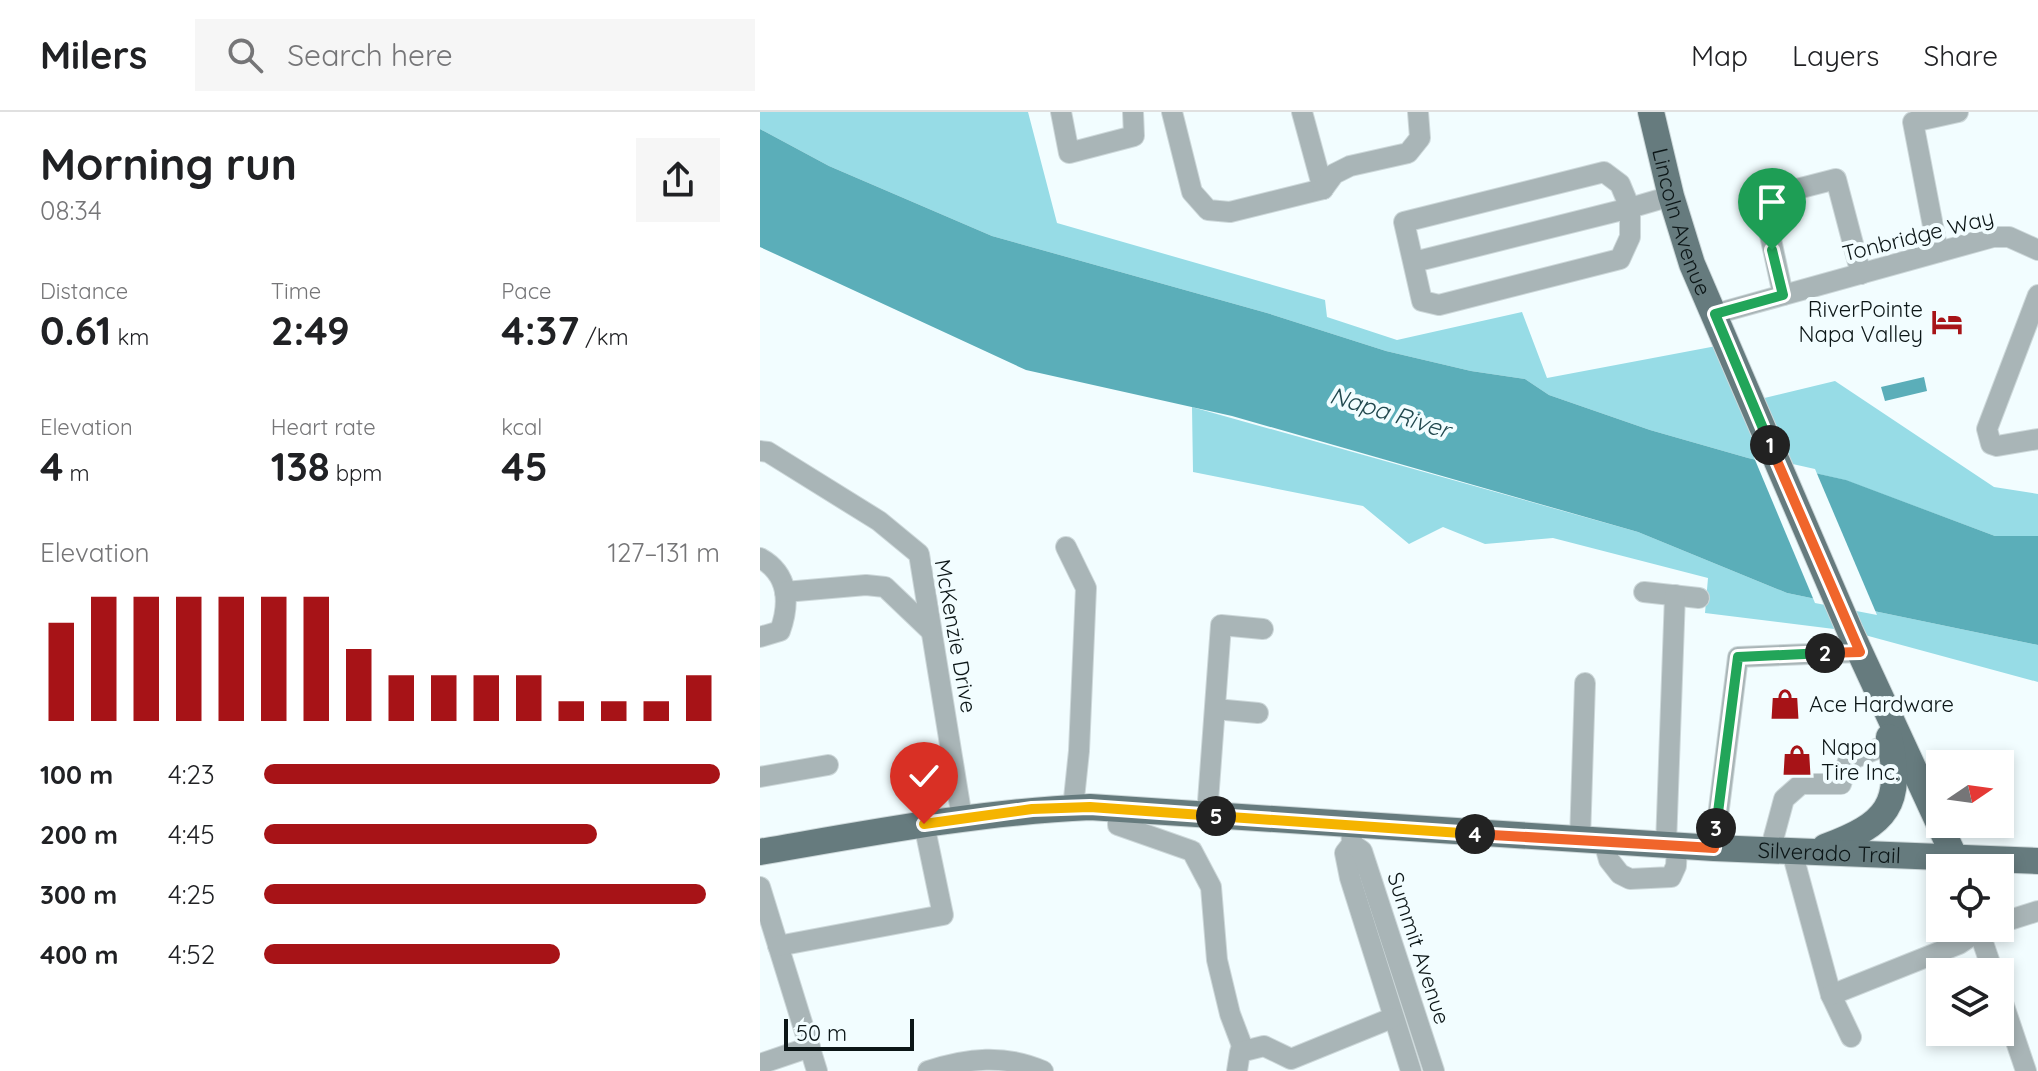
<!DOCTYPE html>
<meta charset="utf-8">
<style>
:root{--surface:#fff;--page:#f6f6f6;--text:#202124;--muted:#757577;--line:#e0e0e0;--accent:#a71317}
body{margin:0;font-family:Quicksand,sans-serif;background:var(--page);color:var(--text);height:100vh;display:flex;flex-direction:column;font-size:30px;white-space:nowrap}
*{box-sizing:border-box;margin:0}
p{font-size:26px;color:var(--muted)}
.icon{flex:none;width:44px;height:44px;fill:none;stroke:currentColor;stroke-width:2;stroke-linecap:round;stroke-linejoin:round}
.map{position:relative;flex:1;overflow:hidden}
.panel{display:flex;flex-direction:column;background:var(--surface);width:760px}
.panel>*{flex:none}
.needle{width:52px;rotate:77deg}
.fabs{position:absolute;left:1166px;top:638px;display:grid;gap:16px}
.fabs a{display:grid;place-items:center;width:88px;height:88px;border-radius:0px;background:var(--surface);box-shadow:0 4px 12px #0003;font-size:40px}
.scale{position:absolute;left:24px;bottom:20px;width:130px;box-sizing:border-box;padding-left:8px;border:4px solid #0c1617;border-top:0;font-size:22px;line-height:28px;white-space:nowrap;color:#0c1617;-webkit-text-stroke:6px #f2fdff;paint-order:stroke}
.pin{position:absolute;display:grid;place-items:center;width:68px;height:68px;color:#fff;margin:-82px -34px;border-radius:50% 50% 50% 0;rotate:-45deg;box-shadow:0 0 8px #0007}
.pin .icon{rotate:45deg}
.km{position:absolute;width:40px;height:40px;margin:-20px;border-radius:50%;background:#222;color:#fff;font-size:22px;line-height:40px;text-align:center}
.round{display:grid;place-items:center;flex:none;width:84px;height:84px;border-radius:0px;background:var(--page)}
.summary{display:flex;align-items:center;justify-content:space-between;height:136px;padding:0 40px}
h1{font-size:44px;font-weight:700;line-height:60px}
.figures{display:grid;grid-template-columns:repeat(3,1fr);gap:12px;height:136px;padding:8px 40px}
.figures div{display:grid;align-content:center}
.figures b{font-size:40px;font-weight:700}
.figures small{font-size:22px;font-weight:400}
.figures p{font-size:22px}
.chart{height:224px;padding:16px 40px}
.chart p{display:flex;justify-content:space-between}
.chart svg{width:100%;height:144px;margin-top:8px;stroke:var(--accent);stroke-width:6}
ul{padding:0 40px;list-style:none;font-size:26px}
li{display:grid;grid-template-columns:128px 96px 1fr;align-items:center;height:60px}
li i{height:20px;border-radius:10px;background:var(--accent)}
header{display:flex;align-items:center;gap:48px;box-sizing:border-box;height:112px;padding:0 40px;background:var(--surface);border-bottom:2px solid var(--line)}
header strong{font-size:38px}
nav{display:flex;gap:44px;margin-inline-start:auto;font-size:28px}
.search{width:560px;height:72px;background:var(--page);display:flex;align-items:center;gap:20px;box-sizing:border-box;padding:0 28px;border-radius:0px;color:var(--muted);font-size:30px}
main{display:flex;flex:1;min-height:0}
.map>svg:first-child{display:block}
.green{fill:#97dce6}
.water{fill:#5baeb9}
.pier{fill:#f2fdff}
.lines{fill:none;stroke-linecap:round;stroke-linejoin:round}
.minor-casing{stroke:#cdd8da;stroke-width:22}
.major-casing{stroke:#cdd8da;stroke-width:28}
.minor{stroke:#a9b5b7;stroke-width:20}
.major{stroke:#667b7e;stroke-width:26}
.split-1-casing{stroke:#fff;stroke-width:16}
.split-2-casing{stroke:#fff;stroke-width:16}
.split-3-casing{stroke:#fff;stroke-width:16}
.split-4-casing{stroke:#fff;stroke-width:16}
.split-5-casing{stroke:#fff;stroke-width:16}
.split-6-casing{stroke:#fff;stroke-width:16}
.split-1{stroke:#22a559;stroke-width:10}
.split-2{stroke:#f0652b;stroke-width:10}
.split-3{stroke:#22a559;stroke-width:10}
.split-4{stroke:#f0652b;stroke-width:10}
.split-5{stroke:#f5b400;stroke-width:10}
.split-6{stroke:#f5b400;stroke-width:10}
.labels{text-anchor:middle;stroke-width:8;stroke-linejoin:round;paint-order:stroke}
.street-label{font-size:22px;fill:#0c1617;stroke:#f2fdff}
.poi-label{font-size:22px;fill:#0c1617;stroke:#f2fdff;text-anchor:start}
.water-label{font-size:24px;font-style:italic;fill:#21484e;stroke:#f2fdff}
</style>
<header>
<strong>Milers</strong>
<div class="search"><svg class="icon" aria-label="search" viewBox="0 0 24 24"><circle cx="10" cy="10" r="6"/><path d="M15 15l6 6"/></svg>Search here</div>
<nav><a>Map</a><a>Layers</a><a>Share</a></nav>
</header>
<main>
<section class="panel">
<div class="summary"><div><h1>Morning run</h1><p>08:34</p></div><a class="round"><svg class="icon" aria-label="share" viewBox="0 0 24 24"><path d="M12 15V3M7 8l5-5 5 5M5 13v7h14v-7"/></svg></a></div>
<div class="figures">
<div><p>Distance</p><b>0.61<small> km</small></b></div>
<div><p>Time</p><b>2:49</b></div>
<div><p>Pace</p><b>4:37<small> /km</small></b></div>
</div>
<div class="figures">
<div><p>Elevation</p><b>4<small> m</small></b></div>
<div><p>Heart rate</p><b>138<small> bpm</small></b></div>
<div><p>kcal</p><b>45</b></div>
</div>
<div class="chart"><p><span>Elevation</span>127–131 m</p>
<svg viewBox="0 0 160 44" preserveAspectRatio="none"><path d="M5 44V14M15 44V6M25 44V6M35 44V6M45 44V6M55 44V6M65 44V6M75 44V22M85 44V30M95 44V30M105 44V30M115 44V30M125 44V38M135 44V38M145 44V38M155 44V30"/></svg>
</div>
<ul>
<li><b>100 m</b>4:23<i style="width:100%"></i></li>
<li><b>200 m</b>4:45<i style="width:73%"></i></li>
<li><b>300 m</b>4:25<i style="width:97%"></i></li>
<li><b>400 m</b>4:52<i style="width:65%"></i></li>
</ul>
</section>
<div class="map">
<svg width="1278" height="959" viewBox="0 0 1278 959">
<rect width="100%" height="100%" fill="#f2fdff"/>
<g class="green">
<polygon points="0,0 268,0 297,111 565,188 567,205 637,228 762,200 787,266 967,232 992,289 1075,269 1234,375 1278,382 1278,424 1235,424 1085,368 988,346 890,318 789,283 765,267 711,259 626,239 507,201 232,124 69,54 0,17"/>
<polygon points="432,295 878,420 1027,481 1278,533 1278,570 1090,519 945,501 948,466 793,426 725,432 683,415 649,432 603,394 433,360"/>
</g>
<g class="water">
<polygon points="0,17 69,54 232,124 507,201 626,239 711,259 765,267 789,283 890,318 988,346 1086,368 1235,424 1278,424 1278,533 1027,481 878,420 472,304 266,258 0,135"/>
<polygon points="1164,265 1167,279 1125,289 1121,275"/>
</g>
<polygon class="pier" points="993,343 1055,357 1117,503 1055,491"/>
<g class="lines">
<defs>
<g id="minor">
<polyline points="301,0 309,41 374,24 373,0"/>
<polyline points="412,0 432,80 448,98 470,100 563,77"/>
<polyline points="542,0 563,77"/>
<polyline points="563,77 574,62 590,54 648,41 660,26 658,0"/>
<polyline points="1178,140 1153,10 1198,0"/>
<polyline points="654,150 870,96 870,125 860,147 679,193 662,189 644,110 844,60 860,72 870,96 911,84"/>
<polyline points="1023,183 1002,86 1076,67 1101,162"/>
<polyline points="1278,183 1227,317 1231,332 1237,334 1278,327"/>
<polyline points="955,202 1233,125 1249,125 1278,138"/>
<polyline points="0,339 8,340 119,409 159,442 202,706"/>
<polyline points="306,435 326,476 319,639 313,696"/>
<path d="M0,446c29,16 30,45 20,73l-20,6"/>
<polyline points="25,480 106,473 125,475 169,517"/>
<polyline points="884,480 939,486"/>
<polyline points="455,597 498,601"/>
<polyline points="0,665 68,653"/>
<polyline points="358,697 358,713 432,739 451,775 457,848 470,902 484,939"/>
<polyline points="447,703 461,513 503,517"/>
<polyline points="591,714 592,732 585,741 590,766 651,959"/>
<polyline points="820,728 825,571"/>
<polyline points="844,730 849,748 860,762 870,767 911,765 916,754 917,734"/>
<polyline points="592,732 602,739 674,959"/>
<polyline points="906,733 915,483"/>
<polyline points="954,736 978,545 1100,540"/>
<polyline points="1010,739 1024,687 1041,672 1081,672 1088,649 1131,631"/>
<polyline points="1032,740 1071,883 1091,925"/>
<polyline points="0,775 57,959"/>
<polyline points="1240,811 1278,799"/>
<polyline points="1218,816 1233,860"/>
<polyline points="18,834 183,803 164,712"/>
<polyline points="1240,882 1266,959"/>
<polyline points="1071,883 1199,832 1223,816"/>
<polyline points="0,952 50,935"/>
<path d="M168,959c40,-13 76,-17 115,0"/>
<polyline points="477,959 480,940 504,934 531,947 632,906"/>
</g>
<g id="major">
<path id="s1" d="M891,0l20,84 21,68 158,367 104,225"/>
<path d="M1065,735c62,-23 79,-42 64,-110"/>
<path id="s2" d="M0,740c110,-19 219,-40 330,-45l624,41 324,13"/>
</g>
</defs>
<use href="#minor" class="minor-casing"/>
<use href="#major" class="major-casing"/>
<use href="#minor" class="minor"/>
<use href="#major" class="major"/>
</g>
<g class="lines">
<defs>
<polyline id="split-1" points="1010,333 955,202 1023,183 1012,138"/>
<polyline id="split-2" points="1010,333 1100,540 1065,541"/>
<polyline id="split-3" points="956,716 978,545 1065,541"/>
<polyline id="split-4" points="715,722 954,736 956,716"/>
<polyline id="split-5" points="456,704 715,722"/>
<polyline id="split-6" points="164,712 272,697 330,695 456,704"/>
</defs>
<use href="#split-1" class="split-1-casing"/>
<use href="#split-2" class="split-2-casing"/>
<use href="#split-3" class="split-3-casing"/>
<use href="#split-4" class="split-4-casing"/>
<use href="#split-5" class="split-5-casing"/>
<use href="#split-6" class="split-6-casing"/>
<use href="#split-1" class="split-1"/>
<use href="#split-2" class="split-2"/>
<use href="#split-3" class="split-3"/>
<use href="#split-4" class="split-4"/>
<use href="#split-5" class="split-5"/>
<use href="#split-6" class="split-6"/>
</g>
<defs>
<symbol id="hotel-bare" viewBox="-9 -9 18 18"><path d="M-6-4.5h1.5V1H6V5H4.5V3h-9V5H-6ZM-4 0a1.8 1.8 0 1 1 3.6 0ZM.5 0V-2.5h3Q6-2.5 6 0Z" fill="#a71317" stroke="#f2fdff" stroke-width="2.5" paint-order="stroke"/></symbol>
<symbol id="shop-bare" viewBox="-9 -9 18 18"><path d="M-5-2.5h2.3a2.7 3.5 0 0 1 5.4 0H5L5.5 6h-11ZM-1.5-2.5h3a1.5 2.3 0 0 0-3 0Z" fill="#a71317" stroke="#f2fdff" stroke-width="2.5" paint-order="stroke"/></symbol>
</defs>
<g fill-rule="evenodd">
<use href="#hotel-bare" x="1165" y="188" width="44" height="44"/>
<use href="#shop-bare" x="1003" y="570" width="44" height="44"/>
<use href="#shop-bare" x="1015" y="626" width="44" height="44"/>
</g>
<g class="labels">
<g class="street-label">
<text dy="8" stroke="none"><textPath href="#s1" startOffset="114">Lincoln Avenue</textPath></text>
<text transform="translate(1158 123) rotate(-14)" y="8">Tonbridge Way</text>
<text transform="translate(196 524) rotate(80)" y="8">McKenzie Drive</text>
<text dy="8" stroke="none"><textPath href="#s2" startOffset="1074">Silverado Trail</textPath></text>
<text transform="translate(659 836) rotate(72)" y="8">Summit Avenue</text>
</g>
<g class="poi-label">
<text x="1163" y="205" text-anchor="end">RiverPointe<tspan x="1163" dy="25">Napa Valley</tspan></text>
<text x="1049" y="600">Ace Hardware</text>
<text x="1061" y="643">Napa<tspan x="1061" dy="25">Tire Inc.</tspan></text>
</g>
<g class="water-label">
<text transform="translate(630 301) rotate(17)" y="8">Napa River</text>
</g>
</g>
</svg>
<div class="fabs">
<a><svg class="needle" viewBox="-14 -14 28 28"><path d="M0-13l5 13h-10z" fill="#e53935"/><path d="M0 13l5-13h-10z" fill="#757577"/></svg></a>
<a><svg class="icon" aria-label="locate" viewBox="0 0 24 24"><circle cx="12" cy="12" r="6"/><path d="M12 2v4M12 18v4M2 12h4M18 12h4"/></svg></a>
<a><svg class="icon" aria-label="layers" viewBox="0 0 24 24"><path d="M12 4l9 5-9 5-9-5zM3 14l9 5 9-5"/></svg></a>
</div>
<div class="scale">50 m</div>
<div class="pin" style="left:1012px;top:138px;background:#1e9e55"><svg class="icon" aria-label="arrive" viewBox="0 0 24 24"><path d="M6 21V4h12l-3 4 3 4H6"/></svg></div>
<div class="pin" style="left:164px;top:712px;background:#d93025"><svg class="icon" aria-label="check" viewBox="0 0 24 24"><path d="M5 12l5 5 9-10"/></svg></div>
<b class="km" style="left:1010px;top:333px">1</b>
<b class="km" style="left:1065px;top:541px">2</b>
<b class="km" style="left:956px;top:716px">3</b>
<b class="km" style="left:715px;top:722px">4</b>
<b class="km" style="left:456px;top:704px">5</b>
</div>
</main>
